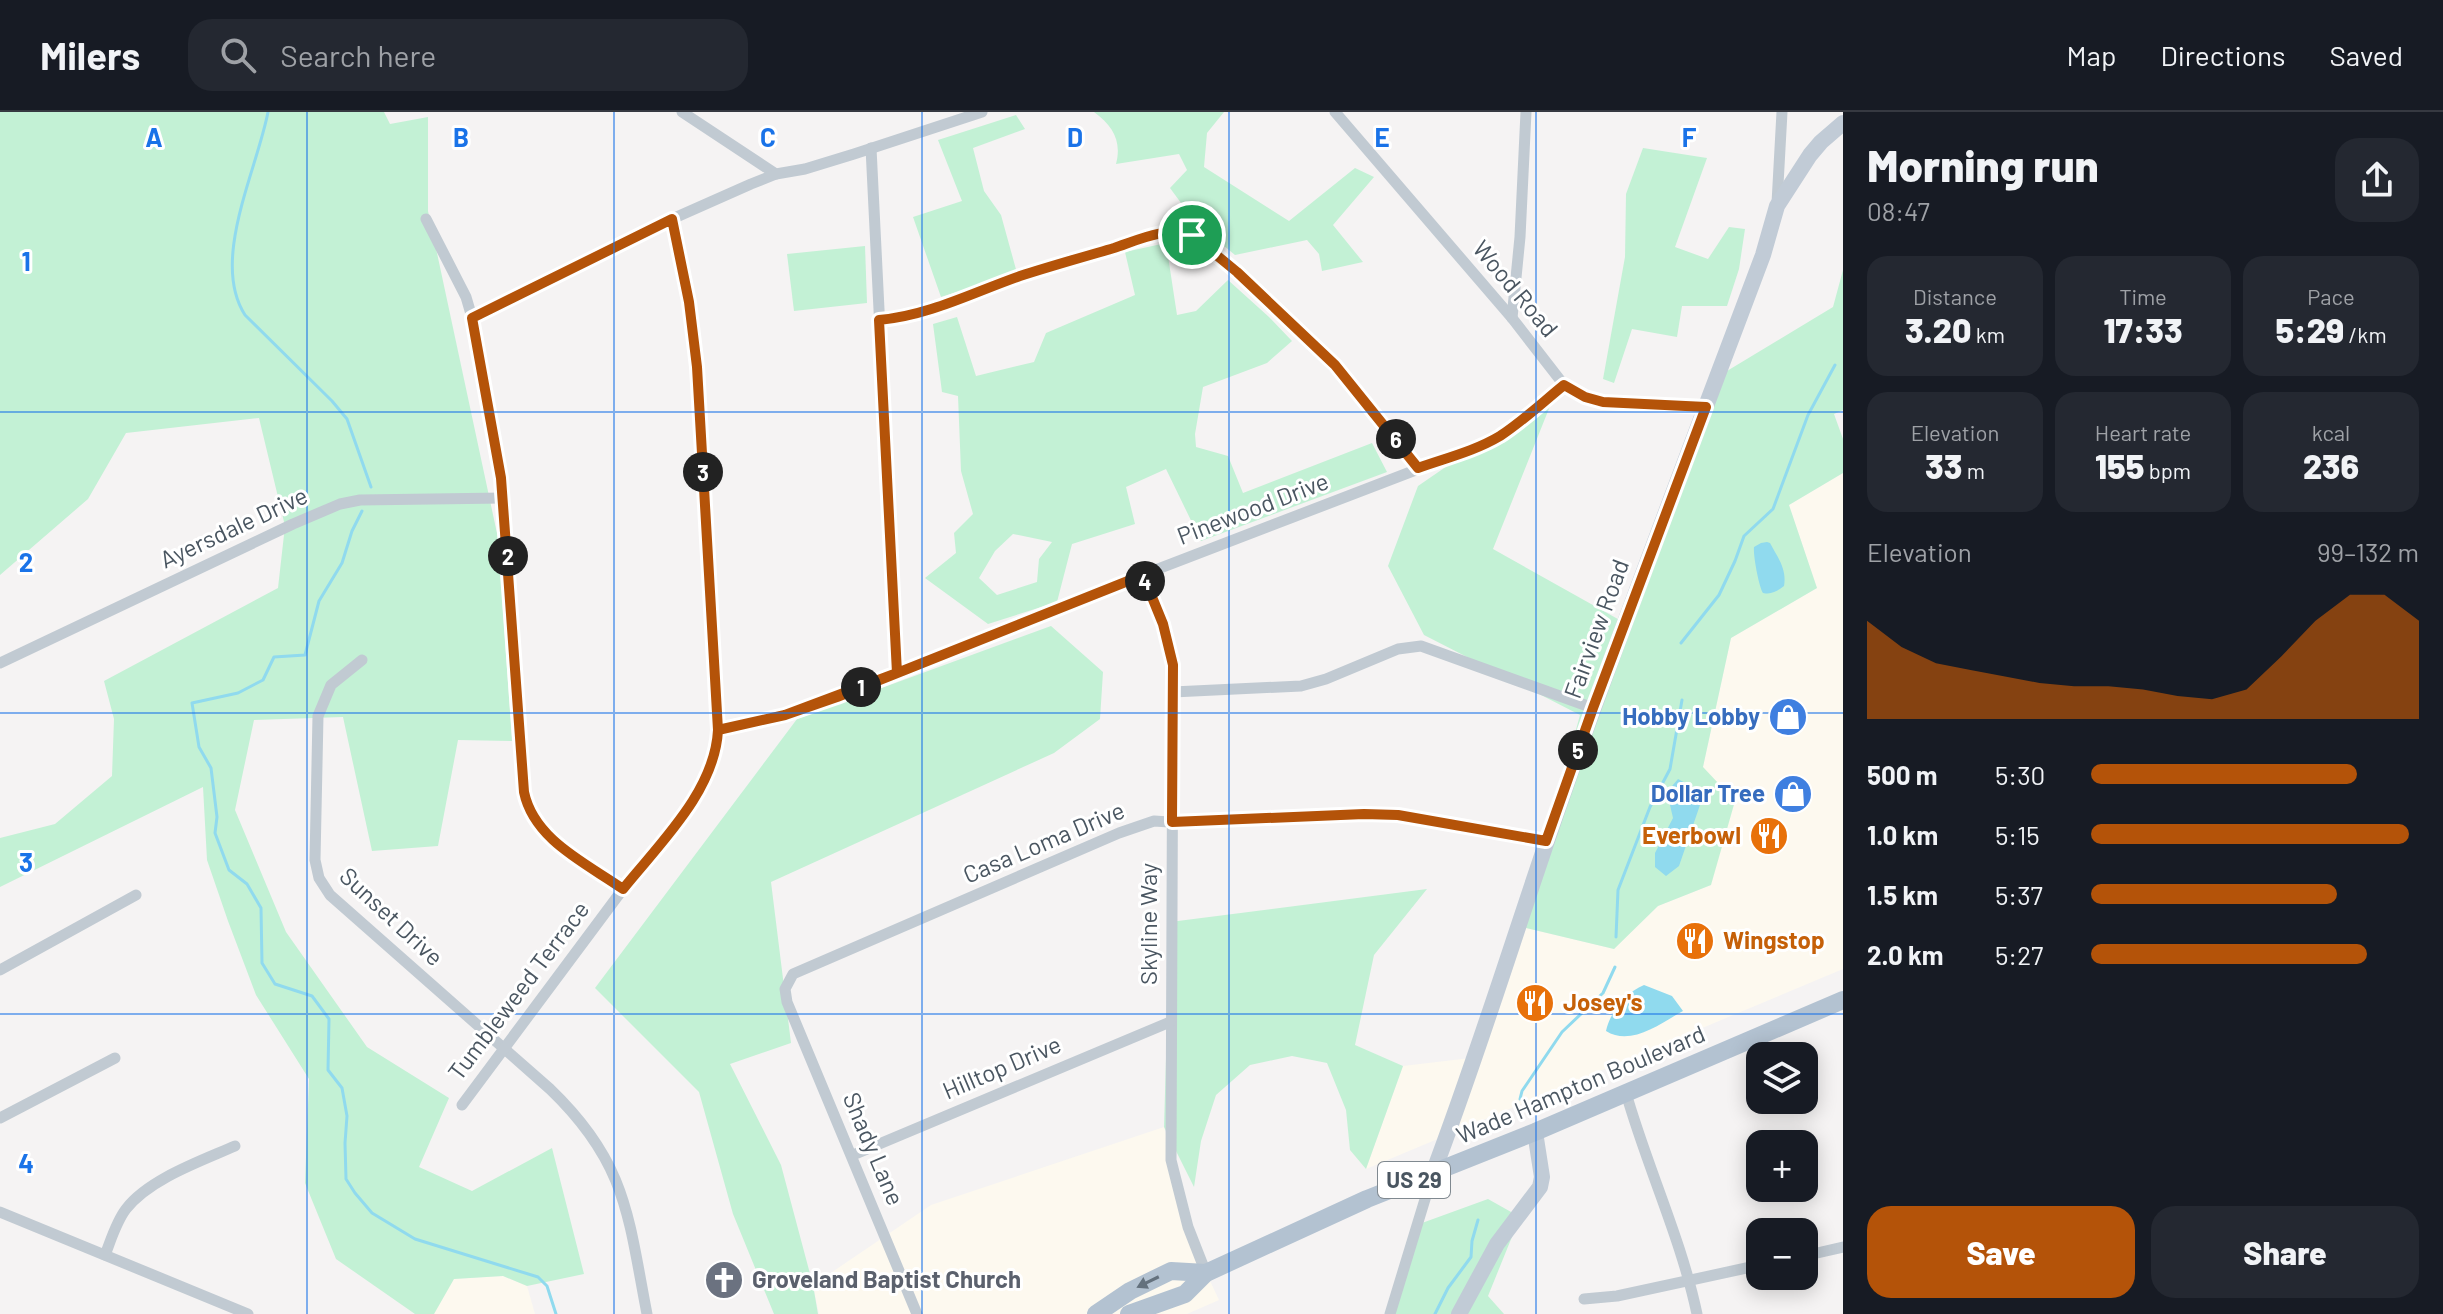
<!DOCTYPE html>
<meta charset="utf-8">
<style>
:root{--surface:#171b24;--page:#242831;--text:#f1f3f6;--muted:#9ea1a6;--line:#363941;--accent:#b45309}
body{margin:0;font-family:Barlow,sans-serif;background:var(--page);color:var(--text);height:100vh;display:flex;flex-direction:column;font-size:30px;white-space:nowrap}
*{box-sizing:border-box;margin:0}
p{font-size:26px;color:var(--muted)}
.icon{flex:none;width:44px;height:44px;fill:none;stroke:currentColor;stroke-width:2;stroke-linecap:round;stroke-linejoin:round}
.map{position:relative;flex:1;overflow:hidden}
.side{display:flex;flex-direction:column;background:var(--surface);width:600px}
.side>*{flex:none}
.buttons{position:absolute;left:1746px;top:930px;display:grid;gap:16px}
.buttons a{display:grid;place-items:center;width:72px;height:72px;border-radius:16px;background:var(--surface);box-shadow:0 4px 20px #0003;font-size:40px}
.pin{position:absolute;display:grid;place-items:center;width:68px;height:68px;color:#fff;margin:-34px;border:4px solid #fff;border-radius:50%;box-shadow:0 2px 8px #0007}
.km{position:absolute;width:40px;height:40px;margin:-20px;border-radius:50%;background:#222;color:#fff;font-size:22px;line-height:40px;text-align:center}
.round{display:grid;place-items:center;flex:none;width:84px;height:84px;border-radius:24px;background:var(--page)}
.head{display:flex;align-items:center;justify-content:space-between;height:136px;padding:0 24px}
h1{font-size:44px;font-weight:800;line-height:60px}
.metrics{display:grid;grid-template-columns:repeat(3,1fr);gap:12px;height:136px;padding:8px 24px}
.metrics div{display:grid;align-content:center;border-radius:20px;background:var(--page);text-align:center}
.metrics b{font-size:34px;font-weight:800}
.metrics small{font-size:22px;font-weight:400}
.metrics p{font-size:22px}
.chart{height:224px;padding:16px 24px}
.chart p{display:flex;justify-content:space-between}
.chart svg{width:100%;height:144px;margin-top:8px;fill:var(--accent);opacity:.7}
.cta{display:flex;gap:16px;margin-top:auto;padding:16px 24px}
.cta a{flex:1;height:92px;border-radius:24px;background:var(--accent);color:#fff;font-size:32px;font-weight:800;line-height:92px;text-align:center}
.cta a+a{background:var(--page);color:var(--text)}
ul{padding:0 24px;list-style:none;font-size:26px}
li{display:grid;grid-template-columns:128px 96px 1fr;align-items:center;height:60px}
li i{height:20px;border-radius:10px;background:var(--accent)}
header{display:flex;align-items:center;gap:48px;box-sizing:border-box;height:112px;padding:0 40px;background:var(--surface);border-bottom:2px solid var(--line)}
header strong{font-size:38px}
nav{display:flex;gap:44px;margin-inline-start:auto;font-size:28px}
.search{width:560px;height:72px;background:var(--page);display:flex;align-items:center;gap:20px;box-sizing:border-box;padding:0 28px;border-radius:24px;color:var(--muted);font-size:30px}
main{display:flex;flex:1;min-height:0}
.map>svg:first-child{display:block}
.commercial{fill:#fdf9ef}
.green{fill:#c3f1d5;fill-rule:evenodd}
.water{fill:#90daee}
.lines{fill:none;stroke-linecap:round;stroke-linejoin:round}
.stream{stroke:#90daee;stroke-width:3}
.street{stroke:#c1cad2;stroke-width:11}
.secondary{stroke:#c1cbd6;stroke-width:16}
.primary{stroke:#b3c2d1;stroke-width:18}
.oneway{fill:#64717d}
.route-casing{stroke:#fff;stroke-width:16}
.route{stroke:#b45309;stroke-width:10}
.grid{fill:none;stroke:#1a73e8;stroke-width:2;stroke-opacity:0.55}
.labels{text-anchor:middle;stroke-width:6;stroke-linejoin:round;paint-order:stroke}
.shield{fill:#fff;stroke:#808990;stroke-width:2}
.shield-label{font-size:22px;font-weight:bold;fill:#4a5661}
.street-label{font-size:24px;fill:#4a5661;stroke:#fff}
.shop-label{font-size:24px;font-weight:bold;fill:#366cbe;stroke:#fff;text-anchor:end}
.food-label{font-size:24px;font-weight:bold;fill:#c56008;stroke:#fff;text-anchor:start}
.worship-label{font-size:24px;font-weight:bold;fill:#5b616d;stroke:#fff;text-anchor:start}
.grid-label{font-size:26px;text-anchor:middle;font-weight:bold;fill:#1a73e8;stroke:#fff;stroke-width:6;stroke-linejoin:round;paint-order:stroke}
</style>
<header>
<strong>Milers</strong>
<div class="search"><svg class="icon" aria-label="search" viewBox="0 0 24 24"><circle cx="10" cy="10" r="6"/><path d="M15 15l6 6"/></svg>Search here</div>
<nav><a>Map</a><a>Directions</a><a>Saved</a></nav>
</header>
<main>
<div class="map">
<svg width="1843" height="1202" viewBox="0 0 1843 1202">
<rect width="100%" height="100%" fill="#f5f3f3"/>
<g class="commercial">
<polygon points="1843,361 1843,857 1366,1057 1403,954 1479,945 1522,815 1614,837 1658,794 1711,773 1703,655 1731,526 1817,476 1789,393"/>
<polygon points="1164,1015 1195,1137 1219,1188 1187,1202 819,1202 813,1173 931,1093"/>
<polygon points="503,1164 527,1174 535,1202 434,1202 453,1167"/>
</g>
<g class="green">
<polygon points="0,0 384,0 390,12 428,5 428,99 498,426 512,629 458,628 438,734 372,739 343,605 254,608 235,698 286,820 367,935 449,986 419,1055 472,1079 552,1036 584,1162 527,1174 503,1164 454,1167 434,1202 415,1202 336,1147 305,1071 309,967 256,883 228,809 207,748 203,675 0,775 0,726 55,712 112,664 114,607 104,569 278,476 285,414 259,306 126,321 88,387 0,463"/>
<path d="M1094,0h130l-17,21 -3,34 85,54 66,-53 19,9 -41,48 30,37 -41,9 -3,-17 -12,-14 -72,15 -40,-33 -25,-34 17,-18 -8,-16 -63,10c6,-23 -3,-38 -22,-52z"/>
<polygon points="1016,3 1025,17 973,36 984,79 1001,103 1017,161 941,185 913,105 962,89 938,28"/>
<polygon points="1643,36 1707,46 1675,135 1708,147 1729,115 1745,117 1739,157 1727,194 1682,194 1677,225 1632,217 1614,271 1603,267 1625,145 1626,82"/>
<path d="M1166,131l11,72 19,-4 32,-31 41,37 23,24 -25,22 -64,24 -8,47 1,13 32,9 15,37 129,-50 15,29 -186,69 -35,-72 -40,18 9,37 -63,20 -15,58 -69,22 -63,-46 31,-25 -2,-20 19,-19 -12,-43 -3,-75 -16,-4 -9,-68 24,-7 19,59 58,-14 12,-29 89,-38 -10,-43zM1013,422l39,8 -13,17 -2,23 -40,13 -18,-17 16,-27z"/>
<polygon points="865,134 867,191 794,199 787,142"/>
<polygon points="1843,158 1843,298 1834,302 1843,327 1843,361 1789,393 1817,476 1731,526 1703,655 1735,689 1711,773 1658,794 1614,837 1522,815 1580,603 1424,523 1388,454 1418,374 1556,279 1493,437 1625,511 1722,262 1833,195"/>
<polygon points="1051,514 1103,560 1100,607 1054,641 771,770 791,931 730,952 781,1053 813,1173 818,1202 774,1202 733,1102 699,980 595,876 797,607"/>
<polygon points="1427,777 1374,843 1355,933 1403,954 1366,1057 1350,1038 1346,998 1327,951 1292,944 1250,953 1216,983 1201,1029 1194,1075 1164,1015 1170,810"/>
<polygon points="1488,1087 1520,1105 1488,1184 1504,1202 1394,1202 1422,1111"/>
</g>
<g class="water">
<path d="M1767,430l3,1c8,15 17,26 14,43 -7,5 -12,9 -21,7 -4,-6 -10,-38 -9,-46l7,-4z"/>
<polygon points="1678,667 1693,675 1700,693 1679,754 1666,764 1655,755 1655,741 1673,706 1667,680"/>
<path d="M1644,873l28,11 11,15c-22,12 -52,36 -77,20 4,-19 20,-39 38,-46z"/>
</g>
<g class="lines">
<g class="stream">
<path d="M268,0c-11,58 -58,149 -23,203l87,86 15,18 24,68"/>
<polyline points="362,399 352,419 342,451 319,489 305,543 274,545 263,568 238,581 192,591 199,635 211,656 217,705 215,721 229,758 247,772 261,796 262,851 275,872 312,884 329,907 328,958 342,976 347,1004 345,1031 346,1067 355,1081 372,1101 415,1127 538,1165 547,1174 556,1202"/>
<polyline points="1681,531 1719,483 1735,449 1744,424 1773,397 1808,303 1835,253"/>
<polyline points="1616,825 1618,778 1650,695 1670,657 1682,588"/>
<polyline points="1520,987 1522,979 1562,920 1603,881 1615,855"/>
<polyline points="1435,1202 1448,1176 1471,1145 1472,1129 1478,1108"/>
</g>
<g class="street">
<polyline points="682,0 776,62"/>
<polyline points="1335,0 1512,206 1564,273 1585,285 1603,290 1706,295"/>
<polyline points="871,36 897,561"/>
<polyline points="1777,91 1782,0"/>
<polyline points="426,107 466,185 476,219 492,306 501,366 507,422 520,635 527,693 534,708 546,722 623,777"/>
<polyline points="472,206 672,107 751,72 776,62 805,57 854,42 982,0"/>
<polyline points="1512,206 1520,125 1526,0"/>
<path d="M879,208c51,-4 97,-30 145,-45 33,-10 66,-20 100,-30 17,-5 40,-17 59,-13 17,3 30,21 44,32 73,59 133,131 191,204"/>
<polyline points="1143,463 1168,528 1173,553 1171,1048 1188,1115 1206,1161"/>
<path d="M362,548l-31,25 -13,31 -3,144 4,18 11,17 220,194c77,74 78,127 97,225"/>
<polyline points="0,551 293,412 340,392 360,388 503,386"/>
<polyline points="1173,580 1301,574 1326,567 1398,537 1421,534 1593,596"/>
<path d="M718,618l67,-15 52,-18 235,-95 401,-154c36,-14 62,-39 91,-63"/>
<polyline points="0,858 136,783"/>
<path d="M1626,981c21,74 55,145 71,221"/>
<polyline points="462,993 623,777 698,682 714,648 718,618 697,255 689,190 672,107"/>
<polyline points="0,1006 115,946"/>
<polyline points="853,1043 1170,910"/>
<polyline points="0,1100 248,1202"/>
<path d="M105,1143c6,-15 11,-33 21,-46 23,-30 75,-48 109,-63"/>
<polyline points="1804,1144 1843,1135"/>
<polyline points="1584,1187 1617,1184 1760,1153"/>
<polyline points="917,1202 787,890 785,877 793,862 1119,721 1154,709 1185,711 1364,702 1398,703 1438,709 1546,729"/>
<polyline points="1390,1202 1433,1061"/>
</g>
<g class="secondary">
<path d="M1433,1061c49,-129 88,-260 134,-390 62,-177 130,-352 196,-528l14,-49 33,-51 11,-13 22,-19"/>
<polyline points="1459,1202 1497,1132 1540,1075 1542,1065 1535,1020"/>
</g>
<g class="primary">
<polyline points="1096,1202 1130,1179 1171,1159 1206,1161"/>
<polyline points="1129,1202 1185,1182 1206,1161 1367,1087 1535,1020 1843,888"/>
</g>
</g>
<defs><path id="oneway-solid" d="M-6-.8H1V-3.2L6.5 0L1 3.2V.8H-6Z" transform="scale(2)"/></defs>
<use class="oneway" href="#oneway-solid" transform="translate(1148 1170) rotate(154)"/>
<g class="lines">
<defs>
<path id="route" d="M1192,123c-25,-9 -54,5 -78,13 -31,9 -63,18 -94,28 -46,16 -92,40 -141,44l18,353 -112,42 -67,15c-3,61 -58,113 -95,159 -37,-26 -89,-49 -99,-97l-23,-314 -29,-160 200,-99 17,83 8,65 21,363 67,-15 52,-18 306,-122 20,49 10,41 -1,157 192,-8 34,1 148,26 47,-133 113,-301 -103,-5 -18,-5 -21,-12c-21,17 -41,36 -64,51 -25,15 -54,22 -82,32l-83,-103 -98,-93 -45,-37"/>
</defs>
<use href="#route" class="route-casing"/>
<use href="#route" class="route"/>
</g>
<path class="grid" d="M307,0v1202M614,0v1202M922,0v1202M1229,0v1202M1536,0v1202M0,300h1843M0,601h1843M0,902h1843"/>
<defs>
<symbol id="shop-disc" viewBox="-11 -11 22 22"><circle r="9.5" fill="#3f7fe0" stroke="#fff"/><path d="M-5-2.5h2.3a2.7 3.5 0 0 1 5.4 0H5L5.5 6h-11ZM-1.5-2.5h3a1.5 2.3 0 0 0-3 0Z" fill="#fff"/></symbol>
<symbol id="restaurant-disc" viewBox="-11 -11 22 22"><circle r="9.5" fill="#e8710a" stroke="#fff"/><path d="M-5-6h1v4h1v-4h1v4h1v-4h1v5L-1.5 .5V6h-2V.5L-5-1ZM5-6V6H3V1.5H1.5Q1.5-4 5-6Z" fill="#fff"/></symbol>
<symbol id="church-disc" viewBox="-11 -11 22 22"><circle r="9.5" fill="#6b7280" stroke="#fff"/><path d="M-1.2-6h2.4v3.5h3.3v2.4h-3.3V6h-2.4V-.1h-3.3v-2.4h3.3Z" fill="#fff"/></symbol>
</defs>
<g fill-rule="evenodd">
<use href="#shop-disc" x="1766" y="583" width="44" height="44"/>
<use href="#shop-disc" x="1771" y="660" width="44" height="44"/>
<use href="#restaurant-disc" x="1747" y="702" width="44" height="44"/>
<use href="#restaurant-disc" x="1673" y="807" width="44" height="44"/>
<use href="#restaurant-disc" x="1513" y="869" width="44" height="44"/>
<use href="#church-disc" x="702" y="1146" width="44" height="44"/>
</g>
<g class="labels">
<rect class="shield" x="1378" y="1050" width="72" height="36" rx="6"/>
<g class="shield-label">
<text x="1414" y="1076">US 29</text>
</g>
<g class="street-label">
<text transform="translate(1515 177) rotate(50)" y="8">Wood Road</text>
<text transform="translate(1253 397) rotate(-21)" y="8">Pinewood Drive</text>
<text transform="translate(234 416) rotate(-25)" y="8">Ayersdale Drive</text>
<text transform="translate(1597 517) rotate(-70)" y="8">Fairview Road</text>
<text transform="translate(1044 731) rotate(-23)" y="8">Casa Loma Drive</text>
<text transform="translate(391 805) rotate(43)" y="8">Sunset Drive</text>
<text transform="translate(1149 812) rotate(-90)" y="8">Skyline Way</text>
<text transform="translate(519 879) rotate(-53)" y="8">Tumbleweed Terrace</text>
<text transform="translate(1002 956) rotate(-23)" y="8">Hilltop Drive</text>
<text transform="translate(1581 973) rotate(-23)" y="8">Wade Hampton Boulevard</text>
<text transform="translate(873 1037) rotate(67)" y="8">Shady Lane</text>
</g>
<g class="shop-label">
<text x="1760" y="613">Hobby Lobby</text>
<text x="1765" y="690">Dollar Tree</text>
</g>
<g class="food-label">
<text x="1741" y="732" text-anchor="end">Everbowl</text>
<text x="1723" y="837">Wingstop</text>
<text x="1563" y="899">Josey's</text>
</g>
<g class="worship-label">
<text x="752" y="1176">Groveland Baptist Church</text>
</g>
</g>
<g class="grid-label">
<text x="154" y="35">A</text>
<text x="461" y="35">B</text>
<text x="768" y="35">C</text>
<text x="1075" y="35">D</text>
<text x="1382" y="35">E</text>
<text x="1689" y="35">F</text>
<text x="26" y="159">1</text>
<text x="26" y="460">2</text>
<text x="26" y="760">3</text>
<text x="26" y="1061">4</text>
</g>
</svg>
<div class="buttons">
<a><svg class="icon" aria-label="layers" viewBox="0 0 24 24"><path d="M12 4l9 5-9 5-9-5zM3 14l9 5 9-5"/></svg></a>
<a>+</a>
<a>−</a>
</div>
<div class="pin" style="left:1192px;top:123px;background:#1e9e55"><svg class="icon" aria-label="arrive" viewBox="0 0 24 24"><path d="M6 21V4h12l-3 4 3 4H6"/></svg></div>
<b class="km" style="left:861px;top:575px">1</b>
<b class="km" style="left:508px;top:444px">2</b>
<b class="km" style="left:703px;top:360px">3</b>
<b class="km" style="left:1145px;top:469px">4</b>
<b class="km" style="left:1578px;top:638px">5</b>
<b class="km" style="left:1396px;top:327px">6</b>
</div>
<section class="side">
<div class="head"><div><h1>Morning run</h1><p>08:47</p></div><a class="round"><svg class="icon" aria-label="share" viewBox="0 0 24 24"><path d="M12 15V3M7 8l5-5 5 5M5 13v7h14v-7"/></svg></a></div>
<div class="metrics">
<div><p>Distance</p><b>3.20<small> km</small></b></div>
<div><p>Time</p><b>17:33</b></div>
<div><p>Pace</p><b>5:29<small> /km</small></b></div>
</div>
<div class="metrics">
<div><p>Elevation</p><b>33<small> m</small></b></div>
<div><p>Heart rate</p><b>155<small> bpm</small></b></div>
<div><p>kcal</p><b>236</b></div>
</div>
<div class="chart"><p><span>Elevation</span>99–132 m</p>
<svg viewBox="0 0 160 44" preserveAspectRatio="none"><path d="M0 44V14L10 22L20 27L30 29L40 31L50 33L60 34L70 34L80 35L90 37L100 38L110 35L120 25L130 14L140 6L150 6L160 14V44z"/></svg>
</div>
<ul>
<li><b>500 m</b>5:30<i style="width:81%"></i></li>
<li><b>1.0 km</b>5:15<i style="width:97%"></i></li>
<li><b>1.5 km</b>5:37<i style="width:75%"></i></li>
<li><b>2.0 km</b>5:27<i style="width:84%"></i></li>
</ul>
<div class="cta"><a>Save</a><a>Share</a></div>
</section>
</main>
